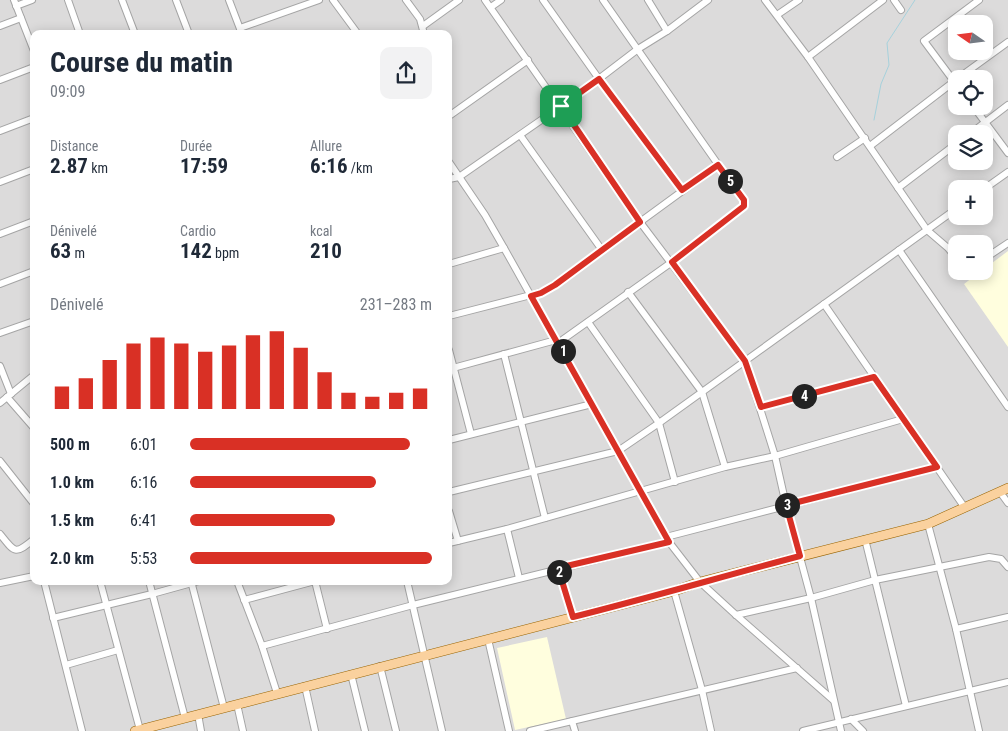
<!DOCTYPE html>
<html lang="fr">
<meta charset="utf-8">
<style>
:root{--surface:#fff;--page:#f2f2f3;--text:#1f2937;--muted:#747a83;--accent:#d93025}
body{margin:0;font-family:"Roboto Condensed",sans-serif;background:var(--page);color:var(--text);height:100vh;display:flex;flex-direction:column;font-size:19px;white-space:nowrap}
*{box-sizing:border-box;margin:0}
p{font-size:16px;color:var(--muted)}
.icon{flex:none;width:28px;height:28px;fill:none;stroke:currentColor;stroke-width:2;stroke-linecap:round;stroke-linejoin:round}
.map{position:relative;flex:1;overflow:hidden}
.sheet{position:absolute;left:30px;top:30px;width:422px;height:555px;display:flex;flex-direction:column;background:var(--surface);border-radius:10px;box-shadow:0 2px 12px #0003}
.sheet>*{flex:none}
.needle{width:32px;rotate:284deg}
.fabs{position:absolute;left:948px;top:15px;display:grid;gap:10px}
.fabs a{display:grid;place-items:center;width:45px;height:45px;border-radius:10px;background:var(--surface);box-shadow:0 2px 12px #0003;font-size:25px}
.pin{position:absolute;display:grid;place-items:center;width:42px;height:42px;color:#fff;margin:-21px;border-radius:10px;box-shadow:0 2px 8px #0006}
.km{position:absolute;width:25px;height:25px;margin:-12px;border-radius:50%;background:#222;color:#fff;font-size:14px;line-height:25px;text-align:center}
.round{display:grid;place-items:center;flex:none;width:52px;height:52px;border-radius:10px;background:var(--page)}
.overview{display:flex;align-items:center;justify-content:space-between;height:85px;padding:0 20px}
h1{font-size:28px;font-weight:700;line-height:38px}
.stats{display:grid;grid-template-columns:repeat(3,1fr);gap:8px;height:85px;padding:5px 20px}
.stats div{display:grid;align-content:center}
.stats b{font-size:21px;font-weight:700}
.stats small{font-size:14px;font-weight:400}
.stats p{font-size:14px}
.chart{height:140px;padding:10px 20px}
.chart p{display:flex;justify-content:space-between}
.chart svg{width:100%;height:90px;margin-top:5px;stroke:var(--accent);stroke-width:6}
ul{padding:0 20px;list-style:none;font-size:16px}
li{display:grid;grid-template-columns:80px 60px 1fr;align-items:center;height:38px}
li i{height:12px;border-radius:6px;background:var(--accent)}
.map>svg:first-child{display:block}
.residential{fill:#dcdbdb;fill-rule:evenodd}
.education{fill:#fffede}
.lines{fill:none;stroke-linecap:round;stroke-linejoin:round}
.stream{stroke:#a6d1dc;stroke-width:1}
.minor-casing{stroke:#a5a5a5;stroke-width:8}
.major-casing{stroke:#976302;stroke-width:10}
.minor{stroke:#fff;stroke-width:6}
.major{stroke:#fad19e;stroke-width:9}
.route-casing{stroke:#fff;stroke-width:10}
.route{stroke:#d93025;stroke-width:6}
</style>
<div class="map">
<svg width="1008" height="731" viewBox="0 0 1008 731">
<rect width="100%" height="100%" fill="#efebe5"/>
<path class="residential" d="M0,0h1008v731h-1008zM956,24h28v27h-28zM34,34h415v547h-415zM956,79h28v27h-28zM956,134h28v27h-28zM956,189h28v27h-28zM956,244h28v27h-28z"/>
<g class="education">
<polygon points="1008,251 1008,347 964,284 981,271 984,271 984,269"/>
<polygon points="547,637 566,719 515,730 497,648"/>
</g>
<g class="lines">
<polyline class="stream" points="874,120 881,84 889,65 887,43 915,0"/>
<defs>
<g id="minor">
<polyline points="14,0 34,51"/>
<polyline points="68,0 80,34"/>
<polyline points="122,0 135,34"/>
<polyline points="176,0 189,34"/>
<polyline points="229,0 242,34"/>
<polyline points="333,0 358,34"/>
<polyline points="406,0 420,19 424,34"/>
<polyline points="485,0 640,222 745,361 775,456 786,505 811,598 841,731"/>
<polyline points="543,0 599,79 682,190"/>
<polyline points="648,0 667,31"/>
<polyline points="765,0 808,57 927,230 948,248 956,258"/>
<polyline points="894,0 901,10"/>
<polyline points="16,6 32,0"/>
<polyline points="491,7 501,0"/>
<polyline points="777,15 799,0"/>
<polyline points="0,26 21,18"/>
<polyline points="423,26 459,0"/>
<polyline points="240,28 319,0"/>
<polyline points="808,57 883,0"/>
<polyline points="957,79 1008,42"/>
<polyline points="0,80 34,67"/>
<polyline points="956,84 924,41 979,0"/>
<polyline points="973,106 1008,153"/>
<polyline points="449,116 528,60"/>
<polyline points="0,131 34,118"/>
<polyline points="970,134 1008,105"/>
<polyline points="520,135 602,250"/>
<polyline points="870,146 956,80"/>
<polyline points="837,157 865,138"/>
<polyline points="449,162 485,215 504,248 669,542 700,582 736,615 833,700"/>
<polyline points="449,179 459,177 583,91 638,49 667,31 708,0"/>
<polyline points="0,182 34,169"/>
<polyline points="898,188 956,144"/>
<polyline points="984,189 1008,172"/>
<polyline points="0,234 34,221"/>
<polyline points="899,250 1008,407"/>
<polyline points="984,259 1008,243"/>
<polyline points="449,264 504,248"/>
<polyline points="0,284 34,271"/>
<polyline points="628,292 702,392 725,467"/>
<polyline points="824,304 965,508"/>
<polyline points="449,316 531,295 547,290 718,165"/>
<polyline points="588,322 659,423 675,482"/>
<polyline points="0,333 34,321"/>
<polyline points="558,343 672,262 744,206 745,203 603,0"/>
<polyline points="449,350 471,434"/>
<polyline points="504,354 545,518"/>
<polyline points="0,366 11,394"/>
<polyline points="453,368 556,340"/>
<polyline points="7,397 34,428"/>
<polyline points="0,403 34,375"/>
<polyline points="761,407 874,377"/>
<polyline points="449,440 592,404"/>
<polyline points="0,461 34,504"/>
<polyline points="449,492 618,451 659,423 956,209"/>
<polyline points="1000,492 1008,503"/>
<polyline points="449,511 458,541"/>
<polyline points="928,524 956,629 979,731"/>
<polyline points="507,529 519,578"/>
<path d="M0,534c15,19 15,21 34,5"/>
<polyline points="666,537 937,467"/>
<polyline points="865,539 906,706"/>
<polyline points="449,543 507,529 725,467 775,456 903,419"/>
<polyline points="558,568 573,617"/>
<polyline points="44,581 82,731"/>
<polyline points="100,581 140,730"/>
<polyline points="149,581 185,718"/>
<polyline points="191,581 224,708"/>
<polyline points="237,581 262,646 277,693"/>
<polyline points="315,581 327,629"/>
<polyline points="407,581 442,731"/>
<polyline points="0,583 34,576"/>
<polyline points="674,591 702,690 711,731"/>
<polyline points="244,600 315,581"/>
<polyline points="736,615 811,598 875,580 989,557 1001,559 1008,567"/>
<polyline points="53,618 152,594 199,581"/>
<polyline points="956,629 1008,617"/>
<polyline points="488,639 509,731"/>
<polyline points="262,646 413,605 669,542"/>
<polyline points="66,665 118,650"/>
<polyline points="380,666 396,731"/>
<polyline points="351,674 365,731"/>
<polyline points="305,686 315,731"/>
<polyline points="237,704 243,731"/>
<polyline points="198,714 201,731"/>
<polyline points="851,719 863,731"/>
<polyline points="572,721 575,731"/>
<polyline points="530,731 797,668"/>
<polyline points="803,731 1008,682"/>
</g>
<polyline id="major" points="135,731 674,591 700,582 928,524 1008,488"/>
</defs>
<use href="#minor" class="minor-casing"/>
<use href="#major" class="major-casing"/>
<use href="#minor" class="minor"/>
<use href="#major" class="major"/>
</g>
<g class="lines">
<defs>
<path id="route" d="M599,79l83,111 36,-25 26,35v6l-72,56 73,99 16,46 113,-30 63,90 -151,38 14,51c-76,20 -151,42 -227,61l-15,-49 111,-26 -138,-246 10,-3 14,-8 85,-63 -79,-116z"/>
</defs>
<use href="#route" class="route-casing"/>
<use href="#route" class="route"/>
</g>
</svg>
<div class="fabs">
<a><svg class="needle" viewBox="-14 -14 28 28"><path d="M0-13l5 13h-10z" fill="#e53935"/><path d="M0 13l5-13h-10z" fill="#747a83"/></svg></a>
<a><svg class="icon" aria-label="locate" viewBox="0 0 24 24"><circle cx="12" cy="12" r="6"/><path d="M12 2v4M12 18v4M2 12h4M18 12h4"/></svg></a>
<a><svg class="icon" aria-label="layers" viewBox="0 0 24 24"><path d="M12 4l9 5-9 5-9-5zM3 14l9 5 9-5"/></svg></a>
<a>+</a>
<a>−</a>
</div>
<div class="pin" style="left:561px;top:106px;background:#1e9e55"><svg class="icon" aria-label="arrive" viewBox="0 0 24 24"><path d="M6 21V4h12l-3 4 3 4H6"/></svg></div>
<b class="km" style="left:563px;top:351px">1</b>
<b class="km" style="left:559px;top:572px">2</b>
<b class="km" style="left:787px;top:505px">3</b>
<b class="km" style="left:804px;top:396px">4</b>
<b class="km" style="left:730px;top:181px">5</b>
<section class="sheet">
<div class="overview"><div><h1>Course du matin</h1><p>09:09</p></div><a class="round"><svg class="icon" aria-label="share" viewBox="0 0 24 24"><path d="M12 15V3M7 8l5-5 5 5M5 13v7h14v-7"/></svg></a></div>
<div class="stats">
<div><p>Distance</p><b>2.87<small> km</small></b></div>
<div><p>Durée</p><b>17:59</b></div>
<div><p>Allure</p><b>6:16<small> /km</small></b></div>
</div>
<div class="stats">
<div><p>Dénivelé</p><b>63<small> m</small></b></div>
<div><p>Cardio</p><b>142<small> bpm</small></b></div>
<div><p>kcal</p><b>210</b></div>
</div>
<div class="chart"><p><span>Dénivelé</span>231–283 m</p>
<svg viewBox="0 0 160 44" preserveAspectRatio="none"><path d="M5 44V33M15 44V29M25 44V20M35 44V12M45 44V9M55 44V12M65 44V16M75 44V13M85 44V8M95 44V6M105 44V14M115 44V26M125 44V36M135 44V38M145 44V36M155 44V34"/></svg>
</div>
<ul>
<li><b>500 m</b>6:01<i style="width:91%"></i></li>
<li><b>1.0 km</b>6:16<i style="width:77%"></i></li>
<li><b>1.5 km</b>6:41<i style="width:60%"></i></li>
<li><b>2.0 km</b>5:53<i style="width:100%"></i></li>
</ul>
</section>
</div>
